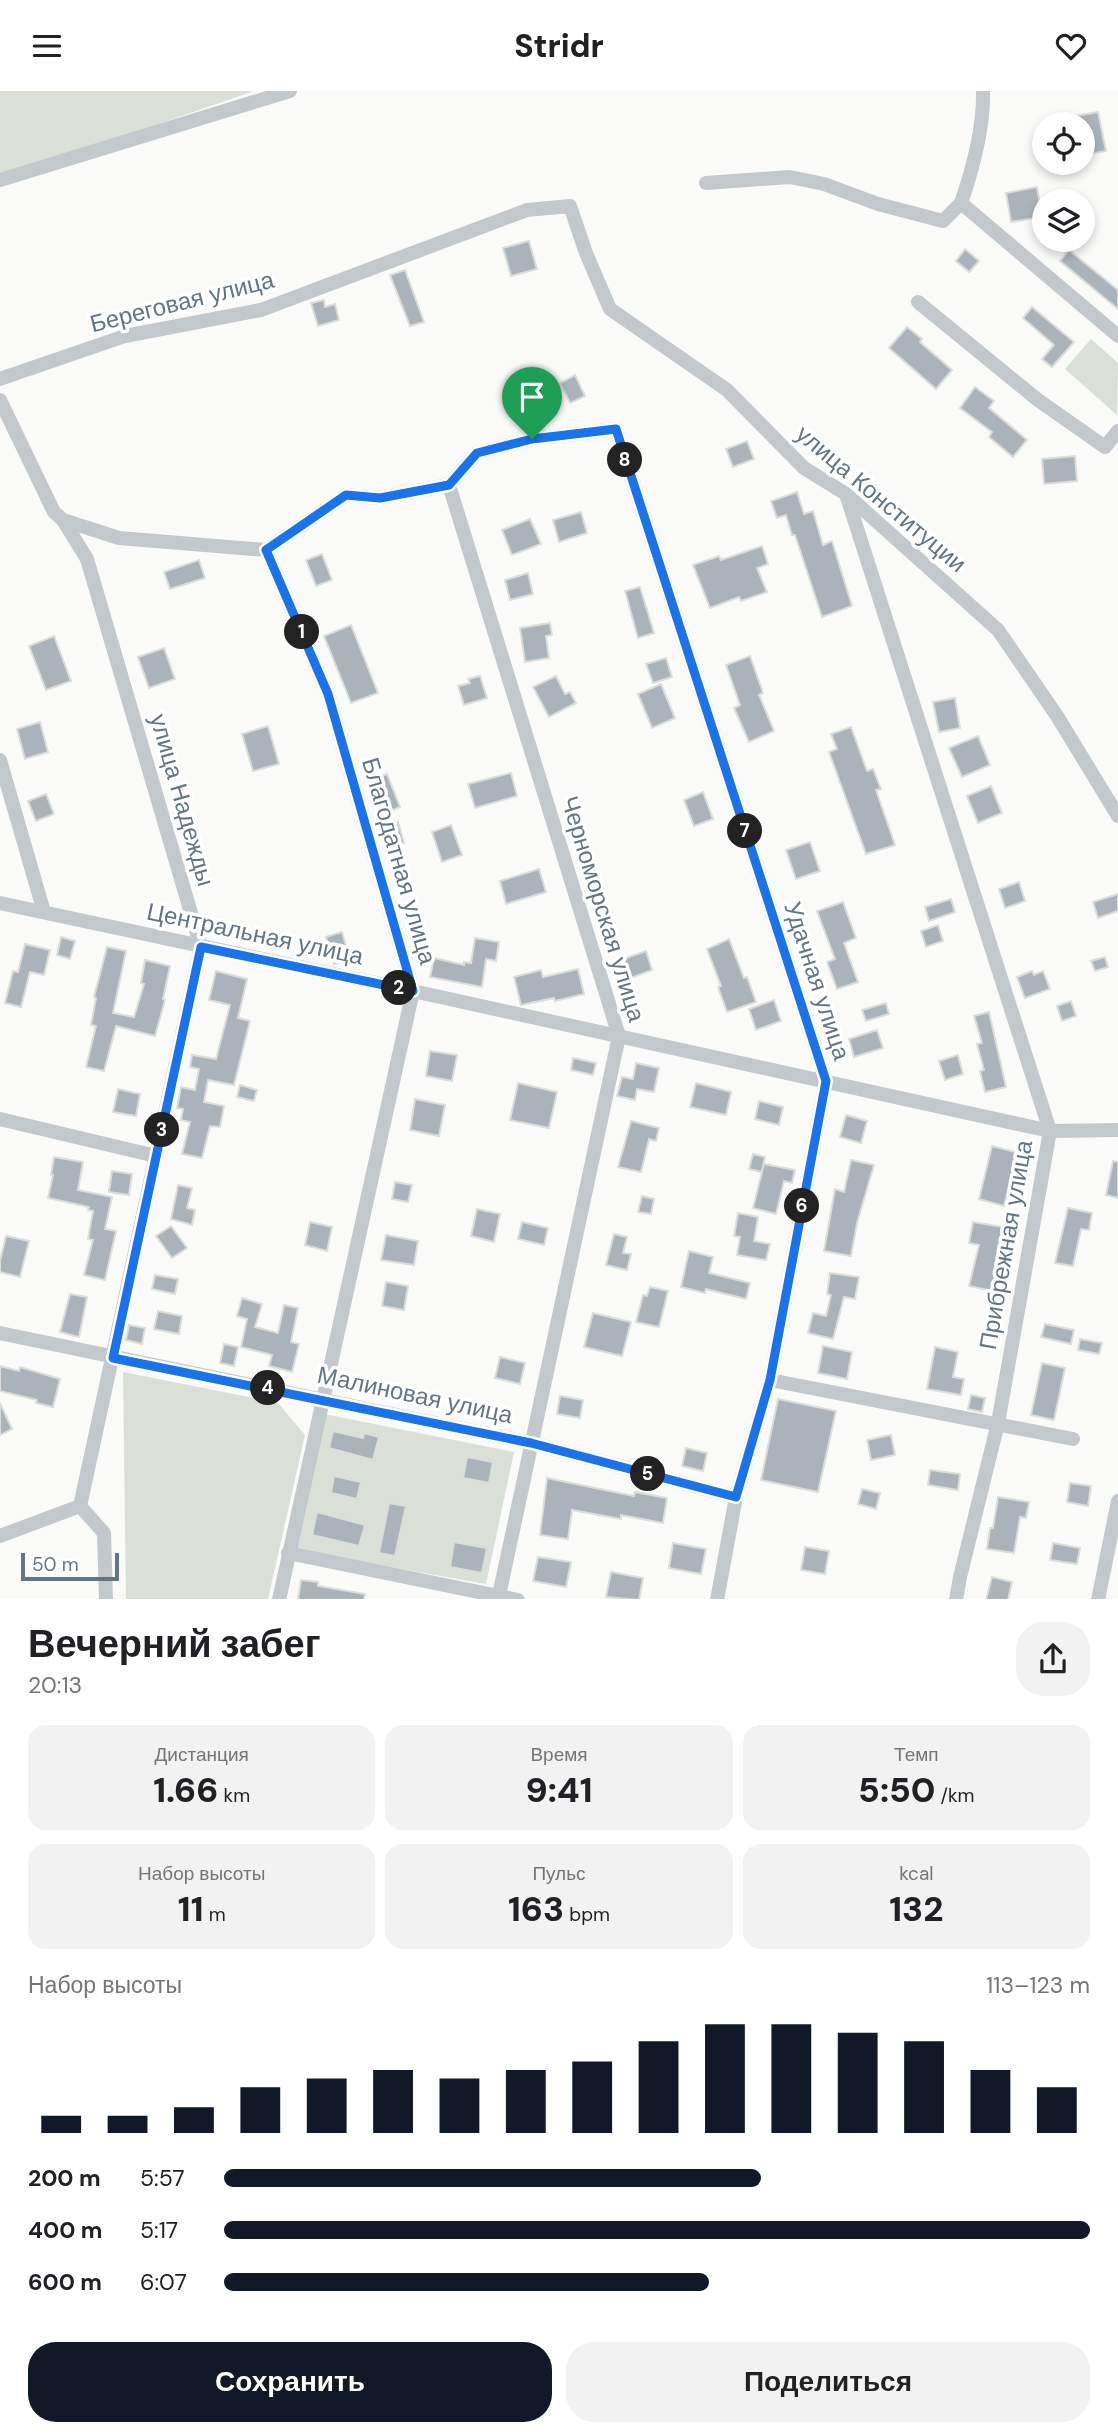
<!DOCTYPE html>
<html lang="ru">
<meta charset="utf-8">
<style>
:root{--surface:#fff;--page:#f2f2f2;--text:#202124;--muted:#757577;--accent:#111827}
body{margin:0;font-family:"DM Sans",sans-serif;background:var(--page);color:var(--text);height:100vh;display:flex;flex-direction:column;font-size:26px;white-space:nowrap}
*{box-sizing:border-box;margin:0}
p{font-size:23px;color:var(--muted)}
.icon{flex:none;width:38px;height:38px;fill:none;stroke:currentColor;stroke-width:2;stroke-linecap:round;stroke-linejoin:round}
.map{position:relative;height:1508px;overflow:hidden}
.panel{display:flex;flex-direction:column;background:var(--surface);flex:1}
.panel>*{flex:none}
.tools{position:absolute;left:1032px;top:21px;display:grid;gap:14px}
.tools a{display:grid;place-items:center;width:63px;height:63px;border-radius:50%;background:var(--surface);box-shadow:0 4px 10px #0003;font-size:35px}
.scale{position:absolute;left:21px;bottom:18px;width:98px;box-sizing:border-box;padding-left:7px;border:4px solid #657683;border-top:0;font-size:19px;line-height:24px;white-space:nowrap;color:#657683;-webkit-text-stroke:5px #fff;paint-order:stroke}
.pin{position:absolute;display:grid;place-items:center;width:60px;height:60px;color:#fff;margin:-72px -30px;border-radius:50% 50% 50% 0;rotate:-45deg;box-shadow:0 0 7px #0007}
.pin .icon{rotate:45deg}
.km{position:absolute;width:35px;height:35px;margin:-18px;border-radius:50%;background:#222;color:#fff;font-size:19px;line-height:35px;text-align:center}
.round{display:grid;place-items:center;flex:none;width:74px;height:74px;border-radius:28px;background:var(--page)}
.headline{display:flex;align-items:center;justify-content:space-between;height:119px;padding:0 28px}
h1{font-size:38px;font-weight:800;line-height:52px}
.stats{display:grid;grid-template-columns:repeat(3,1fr);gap:10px;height:119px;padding:7px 28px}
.stats div{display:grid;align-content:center;border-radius:18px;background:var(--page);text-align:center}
.stats b{font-size:35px;font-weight:800}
.stats small{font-size:19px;font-weight:400}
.stats p{font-size:19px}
.chart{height:196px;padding:14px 28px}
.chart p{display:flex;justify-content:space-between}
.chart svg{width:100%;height:126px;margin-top:7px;stroke:var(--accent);stroke-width:6}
.cta{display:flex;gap:14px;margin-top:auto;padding:14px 28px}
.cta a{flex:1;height:80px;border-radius:28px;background:var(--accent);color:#fff;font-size:28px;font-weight:800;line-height:80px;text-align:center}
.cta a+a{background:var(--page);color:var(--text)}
ul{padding:0 28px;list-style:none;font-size:23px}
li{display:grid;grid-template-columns:112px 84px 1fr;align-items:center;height:52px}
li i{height:18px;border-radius:9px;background:var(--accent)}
header{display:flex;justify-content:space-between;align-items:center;height:91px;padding:0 28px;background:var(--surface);font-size:32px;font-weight:800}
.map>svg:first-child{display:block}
.green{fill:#dadfd7}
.building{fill:#aab3b9;stroke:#dcdcda;stroke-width:2}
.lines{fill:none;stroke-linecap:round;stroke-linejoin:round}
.minor{stroke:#c3c8cc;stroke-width:14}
.route-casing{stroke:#fff;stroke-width:14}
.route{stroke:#1a73e8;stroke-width:9}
.labels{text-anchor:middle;stroke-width:7;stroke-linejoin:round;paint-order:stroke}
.street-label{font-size:24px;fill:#657683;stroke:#fff}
</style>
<header><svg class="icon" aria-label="menu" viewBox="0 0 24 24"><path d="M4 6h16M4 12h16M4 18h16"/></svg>Stridr<svg class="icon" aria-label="heart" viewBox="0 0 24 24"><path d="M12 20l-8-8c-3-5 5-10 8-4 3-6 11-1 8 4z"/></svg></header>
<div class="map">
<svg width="1118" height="1509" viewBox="0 0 1118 1509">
<rect width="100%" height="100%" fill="#fafaf8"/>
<g class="green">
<polygon points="0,0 254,0 0,88"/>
<polygon points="1091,248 1118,272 1117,324 1065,278"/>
<polygon points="123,1281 278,1312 305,1344 268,1508 126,1508"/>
<polygon points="319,1322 514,1361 486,1493 295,1459"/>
</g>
<g class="building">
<polygon points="1098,21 1106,60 1083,64 1083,33 1060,33 1059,28"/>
<polygon points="1037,96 1042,126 1011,131 1006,102"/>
<polygon points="529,150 537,178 511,185 503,157"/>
<polygon points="965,158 979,170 969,181 956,170"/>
<polygon points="1069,159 1118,199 1118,218 1060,170"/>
<polygon points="405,179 424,231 410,235 390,184"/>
<polygon points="324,209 325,216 335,213 339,229 318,235 311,212"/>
<polygon points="1032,216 1074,251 1052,276 1042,268 1054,254 1023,227"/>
<polygon points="907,236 922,248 920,251 952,279 936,298 889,257"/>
<polygon points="575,284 585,305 570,312 560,292"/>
<polygon points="975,296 994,310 989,317 1027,349 1013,366 989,346 992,341 960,317"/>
<polygon points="747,350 754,368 733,376 726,358"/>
<polygon points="1075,365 1077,390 1044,393 1042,368"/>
<polygon points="797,401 804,423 813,420 823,454 832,450 852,515 822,526 795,444 792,444 786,424 777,427 771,410"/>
<polygon points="581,421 587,442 559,451 553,429"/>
<polygon points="530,428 541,453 512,464 502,439"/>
<polygon points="762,455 768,473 757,477 767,501 741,510 739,506 710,517 693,474 719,465 721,469"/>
<polygon points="322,463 332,489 316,495 306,469"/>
<polygon points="199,469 205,487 170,498 164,481"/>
<polygon points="528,482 533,503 510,509 505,489"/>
<polygon points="640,496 654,542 638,547 625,500"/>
<polygon points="550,532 552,544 546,545 549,567 525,571 520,537"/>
<polygon points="351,534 378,602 351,612 324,545"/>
<polygon points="54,545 71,590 46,599 29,555"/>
<polygon points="164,557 175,588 149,597 138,566"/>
<polygon points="750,565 763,602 759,604 774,640 749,651 734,617 740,614 726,574"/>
<polygon points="666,567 672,586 653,592 646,573"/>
<polygon points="480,585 487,607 464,614 458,595 470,592 468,588"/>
<polygon points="556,585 565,603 570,601 576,612 549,626 533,596"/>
<polygon points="661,593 675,627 652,637 638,603"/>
<polygon points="955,607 960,637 939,641 933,611"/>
<polygon points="40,631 48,661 25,668 17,638"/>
<polygon points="268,635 279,673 253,680 242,643"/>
<polygon points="851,636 867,680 873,678 881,698 876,699 895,754 866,763 829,661 837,658 831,643"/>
<polygon points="978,645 990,674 962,686 949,657"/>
<polygon points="511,682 517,705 475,717 468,693"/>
<polygon points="387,683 400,716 386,722 378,701 372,703 367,690"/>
<polygon points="991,695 1002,722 978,732 967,705"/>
<polygon points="703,701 713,728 694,735 684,709"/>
<polygon points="46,703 54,723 36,730 28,710"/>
<polygon points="398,731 404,752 386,757 380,737"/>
<polygon points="451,734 462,764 442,771 432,741"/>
<polygon points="810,751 820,780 796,788 786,759"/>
<polygon points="539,778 546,801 506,813 500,790"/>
<polygon points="1019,791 1025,810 1005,817 999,798"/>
<polygon points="1118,803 1118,820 1098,827 1093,811"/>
<polygon points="951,808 955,821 929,830 925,816"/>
<polygon points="843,811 856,847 844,852 858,891 837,898 827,871 835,868 817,820"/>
<polygon points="938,834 943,850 926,856 921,840"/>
<polygon points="342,841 350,869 334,873 326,846"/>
<polygon points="61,846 75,850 70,868 57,864"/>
<polygon points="475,847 499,851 496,870 486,868 482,896 430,886 434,867 464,874 464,871 471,872"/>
<polygon points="729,848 744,887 747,886 756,911 727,921 718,896 721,895 707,858"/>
<polygon points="25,853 50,859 44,884 30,881 21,916 5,912 13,880 18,881"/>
<polygon points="107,856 126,860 113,922 134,926 144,893 141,892 145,869 170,875 163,908 165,909 155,945 116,935 104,980 86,976 96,935 91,934 96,907 94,906"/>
<polygon points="646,860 652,879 618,892 612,872"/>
<polygon points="1105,866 1108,876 1095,880 1091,870"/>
<polygon points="578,878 584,903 555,910 554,907 521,914 514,886 541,879 543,886"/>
<polygon points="216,880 247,888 238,927 250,930 234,994 208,989 204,1011 224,1015 220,1036 210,1035 202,1067 182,1063 190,1031 181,1029 183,1018 177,1017 181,996 195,999 199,978 190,976 192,964 216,968 230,914 209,909"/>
<polygon points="1032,880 1034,884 1043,880 1050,898 1025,907 1017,886"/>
<polygon points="774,909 781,930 756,939 749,918"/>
<polygon points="1071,910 1076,925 1062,930 1057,915"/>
<polygon points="886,912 889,923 866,930 862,919"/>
<polygon points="989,921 1006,996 985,1001 980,980 984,979 977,953 982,952 974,925"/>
<polygon points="877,939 883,957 854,966 849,948"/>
<polygon points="430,960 457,964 452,990 426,985"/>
<polygon points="958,964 963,983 945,989 939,970"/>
<polygon points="573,967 596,972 593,984 571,979"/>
<polygon points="636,972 659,977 654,1001 637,998 635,1009 617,1005 622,986 633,988"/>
<polygon points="518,992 557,1001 549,1037 510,1029"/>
<polygon points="696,992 731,1001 726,1024 690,1016"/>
<polygon points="240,994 257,999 254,1010 237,1006"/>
<polygon points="118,998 140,1003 136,1025 113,1021"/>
<polygon points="415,1008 445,1014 439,1045 410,1039"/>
<polygon points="759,1010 783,1016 779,1034 755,1028"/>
<polygon points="846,1024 867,1030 861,1052 840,1046"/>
<polygon points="631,1030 659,1037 656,1050 649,1048 641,1081 618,1076"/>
<polygon points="992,1055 1027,1064 1021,1088 1012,1085 1004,1115 979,1108"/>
<polygon points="753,1063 765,1066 762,1081 749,1078"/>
<polygon points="54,1066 83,1071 78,1099 112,1106 105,1138 116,1140 105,1189 84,1184 93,1149 88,1148 93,1120 88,1119 89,1116 48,1107 53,1084 51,1084"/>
<polygon points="851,1069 874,1074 857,1132 851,1165 824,1160 835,1098 844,1101"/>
<polygon points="1113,1070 1118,1071 1118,1107 1106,1104"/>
<polygon points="764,1073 795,1079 792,1092 784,1090 776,1123 753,1117"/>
<polygon points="112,1080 132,1083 129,1104 109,1101"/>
<polygon points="395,1091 412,1094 408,1111 392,1108"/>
<polygon points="178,1094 192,1097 187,1117 195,1119 192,1134 171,1128"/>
<polygon points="642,1105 654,1108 651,1123 638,1121"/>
<polygon points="1068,1117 1092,1122 1089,1139 1081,1138 1073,1175 1055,1172"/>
<polygon points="477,1118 500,1123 494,1151 471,1145"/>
<polygon points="738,1122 758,1126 754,1150 770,1153 766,1169 737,1164 740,1146 734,1145"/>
<polygon points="310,1131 332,1136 327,1160 305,1154"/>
<polygon points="522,1131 548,1137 544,1154 518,1148"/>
<polygon points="973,1131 1003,1136 996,1175 999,1175 993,1200 969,1195 979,1154 969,1152"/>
<polygon points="171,1135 187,1157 172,1167 156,1145"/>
<polygon points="614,1143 627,1146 623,1162 631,1163 627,1179 606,1174"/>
<polygon points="386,1144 418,1150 414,1174 381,1169"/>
<polygon points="6,1145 29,1150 20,1186 0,1181 0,1170"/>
<polygon points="689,1160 713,1166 709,1182 750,1192 746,1208 706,1198 705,1202 681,1196"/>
<polygon points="830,1182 859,1186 855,1208 844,1206 833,1248 808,1242 813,1222 826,1225 831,1204 827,1203"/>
<polygon points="155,1184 178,1188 175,1203 152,1198"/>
<polygon points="386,1191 408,1195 404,1219 382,1215"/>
<polygon points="650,1196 668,1200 659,1236 636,1231 643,1204 647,1205"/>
<polygon points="70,1203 87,1206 79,1246 60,1241"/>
<polygon points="242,1207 262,1213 255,1236 278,1242 284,1214 298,1217 291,1251 299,1253 292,1281 269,1275 272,1264 241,1256 247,1228 237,1225"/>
<polygon points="158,1220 182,1225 179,1243 154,1238"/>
<polygon points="593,1222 631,1231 622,1265 584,1256"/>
<polygon points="1045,1233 1074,1239 1071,1253 1041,1246"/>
<polygon points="129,1234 145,1237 142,1253 126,1249"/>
<polygon points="1080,1248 1102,1252 1099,1263 1078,1259"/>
<polygon points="224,1253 238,1256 234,1275 220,1272"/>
<polygon points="823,1255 852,1261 847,1288 818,1282"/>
<polygon points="935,1256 958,1261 953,1286 964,1288 961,1304 927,1298"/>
<polygon points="500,1266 525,1272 520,1293 495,1287"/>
<polygon points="1042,1272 1065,1277 1054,1329 1031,1324"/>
<polygon points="0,1275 19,1280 20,1276 60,1288 53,1316 36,1312 37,1309 0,1300"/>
<polygon points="971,1304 985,1307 982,1321 968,1318"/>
<polygon points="560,1305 583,1309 580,1327 557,1323"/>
<polygon points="778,1308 836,1320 818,1401 761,1389"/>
<polygon points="0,1312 12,1338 0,1344"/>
<polygon points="333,1340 363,1347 364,1342 379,1346 373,1369 329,1357"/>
<polygon points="891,1344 895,1364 871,1369 867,1349"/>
<polygon points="686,1357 707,1362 703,1380 682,1375"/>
<polygon points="467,1366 493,1371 489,1392 463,1387"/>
<polygon points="930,1379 960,1383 958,1399 928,1394"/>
<polygon points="334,1385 361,1391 357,1408 331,1402"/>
<polygon points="547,1387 634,1405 635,1401 667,1407 663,1432 621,1424 621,1428 572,1419 568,1448 540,1444"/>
<polygon points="1070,1392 1091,1395 1088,1415 1067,1411"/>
<polygon points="862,1398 880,1402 876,1418 858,1413"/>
<polygon points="998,1406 1029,1411 1026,1427 1020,1426 1014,1462 987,1458 990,1437 993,1437"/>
<polygon points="389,1412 406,1415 395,1465 379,1462"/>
<polygon points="317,1421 365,1434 359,1455 312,1444"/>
<polygon points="454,1451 487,1457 482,1482 450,1476"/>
<polygon points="673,1452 706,1458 701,1483 669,1477"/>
<polygon points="1053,1452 1080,1457 1077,1473 1050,1469"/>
<polygon points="805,1456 829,1460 825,1483 801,1479"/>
<polygon points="538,1466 571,1471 566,1496 533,1490"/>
<polygon points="611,1481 643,1487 639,1509 606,1506"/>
<polygon points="992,1486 1012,1491 1008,1509 986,1509"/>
<polygon points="301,1489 318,1491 318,1495 365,1503 364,1509 298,1509"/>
</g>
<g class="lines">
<g class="minor">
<path d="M983,0c1,37 -10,77 -22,112l157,133"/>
<polyline points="0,89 290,0"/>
<polyline points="706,92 790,86 824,93 878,113 943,130 961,112"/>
<polyline points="918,211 1038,309 1105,356 1118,340"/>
<polyline points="0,288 125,245 261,219 527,119 570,115 586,162 610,218 727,299 804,377 846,403 998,539 1057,625 1118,725"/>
<polyline points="0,309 54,421 63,429 87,468 201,856 80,1415 104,1442 106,1509"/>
<polyline points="449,394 619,945 498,1509"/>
<polyline points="846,403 1050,1040 998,1332 960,1486 956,1509"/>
<polyline points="63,429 119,447 266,459 346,404 380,407 449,394 477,362 532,348 616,338 826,990 770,1289 736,1406 717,1509"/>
<polyline points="266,459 328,603 413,900 279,1509"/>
<polyline points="0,669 44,821"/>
<polyline points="0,812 413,900 1050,1040 1118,1039"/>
<polyline points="0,1028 156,1065"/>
<polyline points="0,1242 531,1352 736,1406"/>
<polyline points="770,1289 1073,1348"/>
<polyline points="0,1445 80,1415"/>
<polyline points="288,1462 518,1509"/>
<polyline points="1098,1509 1118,1410"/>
</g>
</g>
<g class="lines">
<defs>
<polygon id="route" points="616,338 826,990 770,1289 736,1406 531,1352 113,1267 201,856 413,900 328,603 266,459 346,404 380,407 449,394 477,362 532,348"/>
</defs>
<use href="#route" class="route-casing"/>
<use href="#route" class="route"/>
</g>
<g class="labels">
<g class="street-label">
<text transform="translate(182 211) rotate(-14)" y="8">Береговая улица</text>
<text transform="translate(881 408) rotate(40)" y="8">улица Конституции</text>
<text transform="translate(182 709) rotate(74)" y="8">улица Надежды</text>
<text transform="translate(399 770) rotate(74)" y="8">Благодатная улица</text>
<text transform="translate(603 818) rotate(73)" y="8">Черноморская улица</text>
<text transform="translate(255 843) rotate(12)" y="8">Центральная улица</text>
<text transform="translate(817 890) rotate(72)" y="8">Удачная улица</text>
<text transform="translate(1006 1154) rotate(-80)" y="8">Прибрежная улица</text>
<text transform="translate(415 1304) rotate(12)" y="8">Малиновая улица</text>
</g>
</g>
</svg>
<div class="tools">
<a><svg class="icon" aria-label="locate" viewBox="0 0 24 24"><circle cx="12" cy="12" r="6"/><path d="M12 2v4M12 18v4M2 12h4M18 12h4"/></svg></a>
<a><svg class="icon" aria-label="layers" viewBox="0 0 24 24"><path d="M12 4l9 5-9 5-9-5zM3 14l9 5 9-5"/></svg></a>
</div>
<div class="scale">50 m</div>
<div class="pin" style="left:532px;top:348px;background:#1e9e55"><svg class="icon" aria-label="arrive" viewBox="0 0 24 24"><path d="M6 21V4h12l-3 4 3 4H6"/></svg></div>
<b class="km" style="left:302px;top:541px">1</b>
<b class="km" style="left:399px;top:897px">2</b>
<b class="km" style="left:162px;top:1039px">3</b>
<b class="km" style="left:268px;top:1297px">4</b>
<b class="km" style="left:648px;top:1383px">5</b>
<b class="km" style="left:802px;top:1115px">6</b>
<b class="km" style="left:745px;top:740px">7</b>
<b class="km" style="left:625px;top:369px">8</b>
</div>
<section class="panel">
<div class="headline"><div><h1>Вечерний забег</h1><p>20:13</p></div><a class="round"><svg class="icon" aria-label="share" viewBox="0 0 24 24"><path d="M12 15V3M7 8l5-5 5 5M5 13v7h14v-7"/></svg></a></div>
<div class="stats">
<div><p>Дистанция</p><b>1.66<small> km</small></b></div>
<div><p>Время</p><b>9:41</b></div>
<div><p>Темп</p><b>5:50<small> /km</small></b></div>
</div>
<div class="stats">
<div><p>Набор высоты</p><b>11<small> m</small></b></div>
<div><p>Пульс</p><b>163<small> bpm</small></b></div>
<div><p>kcal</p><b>132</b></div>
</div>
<div class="chart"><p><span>Набор высоты</span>113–123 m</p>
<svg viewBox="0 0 160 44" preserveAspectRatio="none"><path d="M5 44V38M15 44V38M25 44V35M35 44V28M45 44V25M55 44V22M65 44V25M75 44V22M85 44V19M95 44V12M105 44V6M115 44V6M125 44V9M135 44V12M145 44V22M155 44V28"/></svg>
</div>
<ul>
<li><b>200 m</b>5:57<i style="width:62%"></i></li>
<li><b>400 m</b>5:17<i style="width:100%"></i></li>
<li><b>600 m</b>6:07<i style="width:56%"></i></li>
</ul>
<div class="cta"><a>Сохранить</a><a>Поделиться</a></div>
</section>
